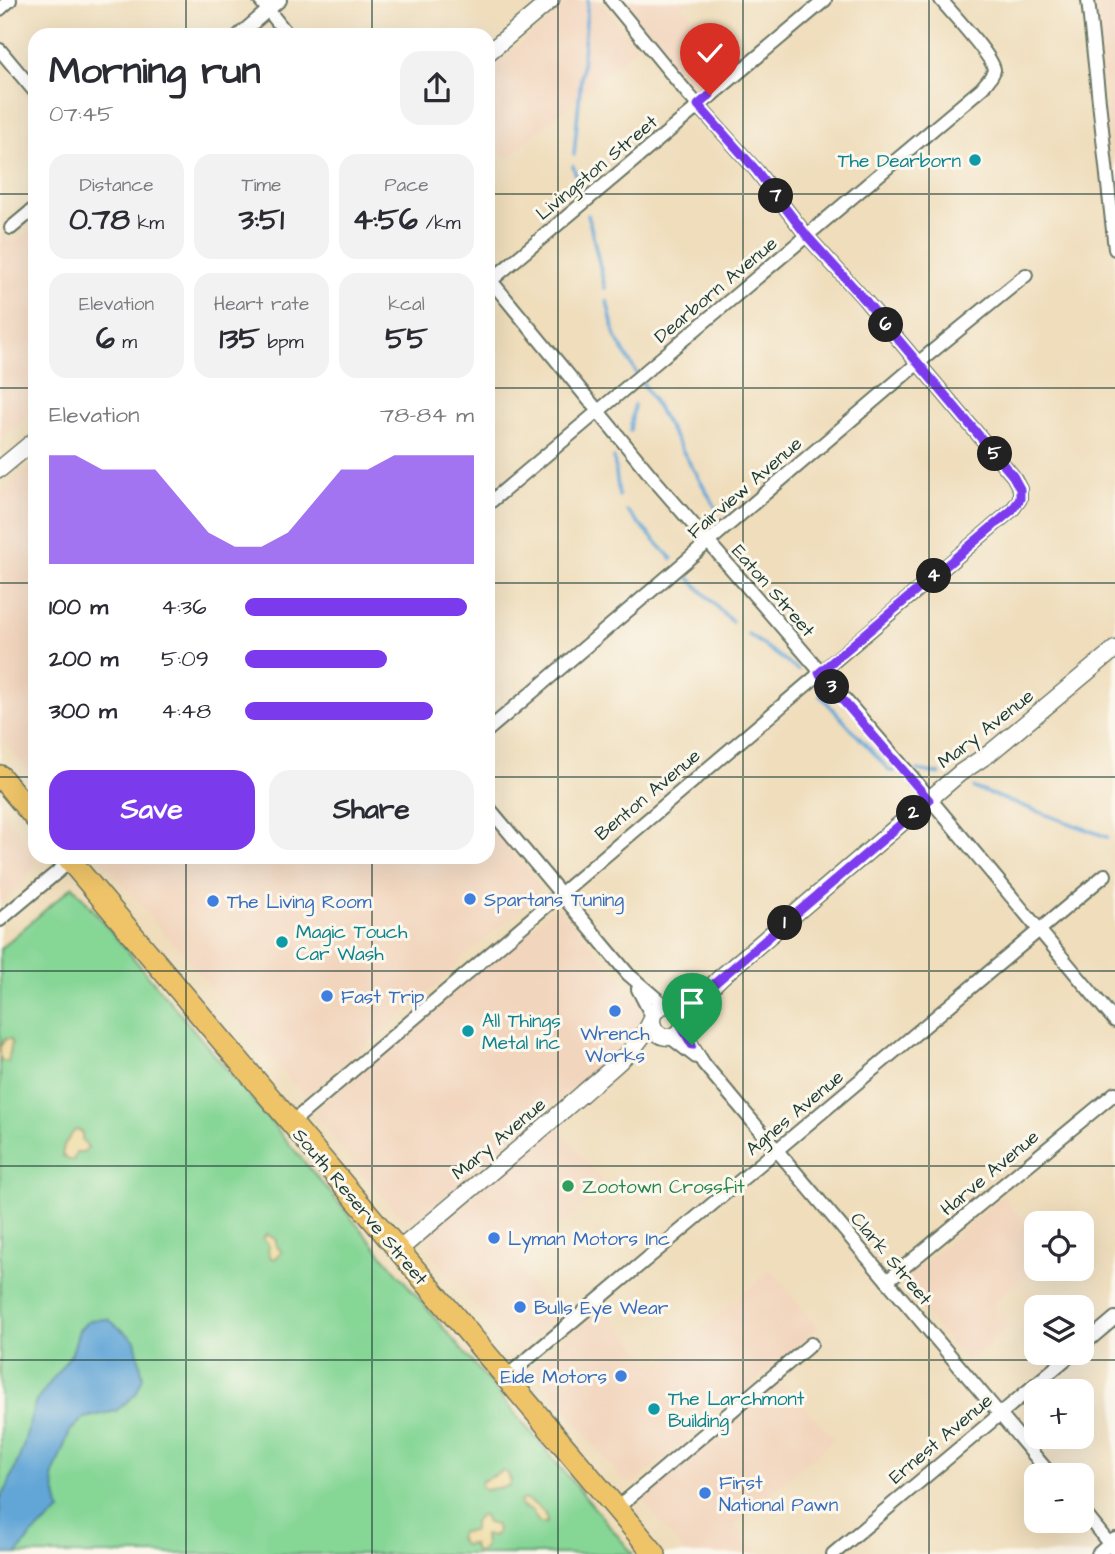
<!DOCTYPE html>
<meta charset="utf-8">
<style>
:root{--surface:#fff;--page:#f2f2f3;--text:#2b2b33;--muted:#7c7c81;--accent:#7c3aed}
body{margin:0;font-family:"Architects Daughter",sans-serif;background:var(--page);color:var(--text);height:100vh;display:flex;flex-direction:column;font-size:26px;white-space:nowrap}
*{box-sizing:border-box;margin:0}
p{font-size:23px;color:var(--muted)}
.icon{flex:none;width:38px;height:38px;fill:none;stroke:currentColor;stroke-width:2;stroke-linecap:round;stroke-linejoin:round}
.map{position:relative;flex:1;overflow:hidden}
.drawer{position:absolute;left:28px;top:28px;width:467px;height:836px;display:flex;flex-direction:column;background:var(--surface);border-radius:21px;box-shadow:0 7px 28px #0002}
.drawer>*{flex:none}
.fabs{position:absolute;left:1024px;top:1211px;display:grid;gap:14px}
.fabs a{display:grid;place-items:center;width:70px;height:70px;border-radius:14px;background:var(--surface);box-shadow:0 7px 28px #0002;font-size:35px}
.pin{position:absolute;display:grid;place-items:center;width:60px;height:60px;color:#fff;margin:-72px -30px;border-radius:50% 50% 50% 0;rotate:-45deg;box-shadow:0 0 7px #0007}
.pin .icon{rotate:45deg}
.km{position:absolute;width:35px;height:35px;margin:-18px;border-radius:50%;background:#222;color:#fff;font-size:19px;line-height:35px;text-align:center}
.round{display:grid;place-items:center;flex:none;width:74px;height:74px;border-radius:21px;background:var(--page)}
.summary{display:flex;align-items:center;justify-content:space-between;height:119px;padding:0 21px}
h1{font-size:38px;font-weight:800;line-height:52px}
.stats{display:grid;grid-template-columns:repeat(3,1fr);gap:10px;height:119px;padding:7px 21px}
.stats div{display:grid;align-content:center;border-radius:18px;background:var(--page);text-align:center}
.stats b{font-size:30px;font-weight:800}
.stats small{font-size:19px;font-weight:400}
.stats p{font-size:19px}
.chart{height:196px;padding:14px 21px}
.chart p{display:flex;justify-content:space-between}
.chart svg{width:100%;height:126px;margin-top:7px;fill:var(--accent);opacity:.7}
.cta{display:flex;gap:14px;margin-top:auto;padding:14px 21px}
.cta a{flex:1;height:80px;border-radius:21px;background:var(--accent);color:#fff;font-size:28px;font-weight:800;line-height:80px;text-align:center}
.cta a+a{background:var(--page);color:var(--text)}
ul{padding:0 21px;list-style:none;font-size:23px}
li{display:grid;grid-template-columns:112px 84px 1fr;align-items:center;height:52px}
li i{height:18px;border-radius:9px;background:var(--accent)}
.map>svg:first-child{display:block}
.built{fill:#f2d5bd}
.green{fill:#86d696;stroke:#528a65;stroke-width:2}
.sand{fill:#eeda9e;stroke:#868c69;stroke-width:2}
.water{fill:#62a6d7;stroke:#407286;stroke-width:2}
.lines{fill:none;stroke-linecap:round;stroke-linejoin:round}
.stream{stroke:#62a6d7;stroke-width:3.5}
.minor-casing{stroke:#687563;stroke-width:16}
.tertiary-casing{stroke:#687563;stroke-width:19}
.trunk-casing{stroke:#687563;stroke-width:24}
.minor{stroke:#fff;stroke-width:12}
.tertiary{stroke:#fff;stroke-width:16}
.trunk{stroke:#efc469;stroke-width:21}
.route-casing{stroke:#fff;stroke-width:14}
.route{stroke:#7c3aed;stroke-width:9}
.grid{fill:none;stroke:#1f3d34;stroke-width:2;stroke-opacity:0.55}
.culture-dot{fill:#0f9aa8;stroke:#fbf7ec;stroke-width:2.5}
.shop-dot{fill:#3f7fe0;stroke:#fbf7ec;stroke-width:2.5}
.leisure-dot{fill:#2e9e5b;stroke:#fbf7ec;stroke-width:2.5}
.labels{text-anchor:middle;stroke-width:6;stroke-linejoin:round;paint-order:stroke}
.culture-label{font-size:19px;fill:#0d838f;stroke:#fbf7ec;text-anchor:start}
.street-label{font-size:19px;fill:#1f3d34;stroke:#fbf7ec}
.shop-label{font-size:19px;fill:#366cbe;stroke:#fbf7ec;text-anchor:start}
.leisure-label{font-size:19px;fill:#27864d;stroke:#fbf7ec;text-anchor:start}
</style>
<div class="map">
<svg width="1115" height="1554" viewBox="0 0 1115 1554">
<rect width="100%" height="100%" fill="#fbf7ec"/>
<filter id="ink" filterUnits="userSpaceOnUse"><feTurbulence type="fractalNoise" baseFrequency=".0143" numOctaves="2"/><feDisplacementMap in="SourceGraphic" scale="14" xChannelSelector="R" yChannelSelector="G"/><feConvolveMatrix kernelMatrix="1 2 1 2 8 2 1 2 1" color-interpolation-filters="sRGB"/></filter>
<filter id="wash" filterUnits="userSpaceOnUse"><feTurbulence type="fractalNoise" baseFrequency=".00686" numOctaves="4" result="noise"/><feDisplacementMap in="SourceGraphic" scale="28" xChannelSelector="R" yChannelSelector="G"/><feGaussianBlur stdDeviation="1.57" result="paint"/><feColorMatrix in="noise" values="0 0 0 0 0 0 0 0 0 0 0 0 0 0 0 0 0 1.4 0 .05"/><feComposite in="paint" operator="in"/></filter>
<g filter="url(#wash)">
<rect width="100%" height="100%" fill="#efddbb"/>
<g class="built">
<polygon points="572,0 599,0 637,47 507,159 488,138 488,70"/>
<polygon points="622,0 692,0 684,7 733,64 703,89 698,90 690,84"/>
<polygon points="1095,0 1115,0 1115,204"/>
<polygon points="35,226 35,411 0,440 0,231 12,245"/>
<polygon points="35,463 35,780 0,737 0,493"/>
<polygon points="0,809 33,851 36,864 24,882 0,905"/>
<polygon points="488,823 537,881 539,888 537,896 458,962 445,978 309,1093 302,1093 294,1086 101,858 488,858"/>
<polygon points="554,908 561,909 642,1004 647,1012 647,1025 429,1209 419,1216 406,1218 393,1210 318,1120 316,1114 318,1109"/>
<polygon points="556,1125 607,1186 515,1265 559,1318 516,1352 435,1259 430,1240 435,1230 446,1218"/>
<polygon points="1003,1196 1036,1236 1036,1268 993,1304 1010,1325 966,1362 905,1289 904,1284 907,1277"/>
<polygon points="771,1270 818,1329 637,1481 628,1484 622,1480 535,1372 536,1363 605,1307 655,1367"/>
<polygon points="781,1382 834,1439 735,1525 760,1554 685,1554 645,1503 644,1498"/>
</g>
<polygon class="green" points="73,886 633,1554 0,1554 0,949"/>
<g class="sand">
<polygon points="5,1039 11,1039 12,1042 8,1062 0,1060 0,1047"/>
<polygon points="75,1130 82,1131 82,1140 88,1148 83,1152 76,1152 74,1160 68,1160 62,1155 64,1145"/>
<polygon points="267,1234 276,1240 276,1245 282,1252 275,1259 271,1258 268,1251 269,1246 263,1239"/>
<polygon points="503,1471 508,1474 511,1481 508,1486 486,1490 481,1486 482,1481"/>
<path d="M524,1499c11,5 23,11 23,24h-8l-7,-12 -10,-4 -2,-6z"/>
<polygon points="479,1516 484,1516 487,1523 496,1525 497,1532 492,1537 484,1535 485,1547 476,1553 472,1544 463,1545 459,1538 461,1532 474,1531 474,1522"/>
</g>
<polygon class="water" points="108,1319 135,1340 143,1377 136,1394 116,1411 84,1418 70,1431 52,1477 60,1511 32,1535 17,1554 0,1554 0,1499 7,1488 22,1450 35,1403 72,1353 79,1330 89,1320"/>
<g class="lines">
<g class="stream">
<polyline points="574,155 588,0"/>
<polyline points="573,166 581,190"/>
<polyline points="588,215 605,288"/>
<polyline points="607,301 615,336 637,374"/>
<polyline points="641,380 716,508"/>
<polyline points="630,431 634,405"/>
<polyline points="614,458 619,496"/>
<polyline points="627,511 672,559"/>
<polyline points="688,577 732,622"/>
<polyline points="748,634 798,670"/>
<polyline points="820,695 890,771 895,771"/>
<polyline points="917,770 940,774"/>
<polyline points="974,788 1107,837"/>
</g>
</g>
</g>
<g filter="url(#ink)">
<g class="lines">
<defs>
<g id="minor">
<polyline points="260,0 288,35"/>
<polyline points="1088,0 1115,249"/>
<polyline points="0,9 10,0"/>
<polyline points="239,35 280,0"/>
<polyline points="0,50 35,92"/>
<polyline points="11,228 35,208"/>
<polyline points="488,277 652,477 911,776 1115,1021"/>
<polyline points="488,283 825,0"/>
<path d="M488,504l494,-416c4,-5 11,-12 12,-18 0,-12 -44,-59 -53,-70"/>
<polyline points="488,730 918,363 1026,275"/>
<polyline points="488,807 628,974 664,1005"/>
<polyline points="0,920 74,858"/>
<polyline points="638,989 652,1016"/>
<polyline points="682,1029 704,1064 1051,1475"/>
<polyline points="670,1037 696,1057"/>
<polyline points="291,1123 1012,510 1020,499 1020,489 1013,476 865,300 807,236 756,170 688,94 611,0"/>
<polyline points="887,1281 1115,1093"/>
<polyline points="1082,1346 1115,1318"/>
<polyline points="506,1377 1105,875"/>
<polyline points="617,1508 811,1344"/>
<polyline points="1082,1510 1115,1551"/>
<polyline points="833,1554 1073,1353"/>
<polyline points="1098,1554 1115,1539"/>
</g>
<g id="tertiary">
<polyline points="488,53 551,0"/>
<polyline points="0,469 35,440"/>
<circle cx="668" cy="1021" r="16"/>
<polyline points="684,1018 699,999 721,977 960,773 990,753 1115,649"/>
<path d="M399,1250c61,-52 123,-103 183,-156 23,-21 56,-43 69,-73"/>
</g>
<g id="trunk">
<polyline points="0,776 35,818"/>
<polyline points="68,858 655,1554"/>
</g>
</defs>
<use href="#minor" class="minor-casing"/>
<use href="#tertiary" class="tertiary-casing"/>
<use href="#trunk" class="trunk-casing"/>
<use href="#minor" class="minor"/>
<use href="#tertiary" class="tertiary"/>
<use href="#trunk" class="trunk"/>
</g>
</g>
<g class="lines" filter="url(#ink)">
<defs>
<polyline id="route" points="692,1045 682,1028 684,1018 707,990 929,800 819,673 1012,510 1020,499 1020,489 1013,476 865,300 807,236 756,170 698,105 710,95"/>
</defs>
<use href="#route" class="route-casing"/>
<use href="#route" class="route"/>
</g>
<path class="grid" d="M186,0v35M372,0v35M558,0v1554M743,0v1554M929,0v1554M0,194h35M488,194h627M0,388h35M488,388h627M0,583h35M488,583h627M0,777h35M488,777h627M186,858v696M372,858v696M0,971h1115M0,1166h1115M0,1360h1115"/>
<g class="culture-dot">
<circle cx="975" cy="160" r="7"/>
<circle cx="282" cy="942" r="7"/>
<circle cx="468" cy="1031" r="7"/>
<circle cx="654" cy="1409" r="7"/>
</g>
<g class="shop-dot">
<circle cx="470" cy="899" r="7"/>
<circle cx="213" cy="901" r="7"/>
<circle cx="327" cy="996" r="7"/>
<circle cx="615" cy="1011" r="7"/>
<circle cx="494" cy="1238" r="7"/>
<circle cx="520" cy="1307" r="7"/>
<circle cx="621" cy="1376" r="7"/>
<circle cx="705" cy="1493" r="7"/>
</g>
<circle class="leisure-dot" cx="568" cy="1186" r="7"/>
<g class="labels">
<g class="culture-label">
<text x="961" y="167" text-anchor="end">The Dearborn</text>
<text x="296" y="938">Magic Touch<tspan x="296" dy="22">Car Wash</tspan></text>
<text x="482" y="1027">All Things<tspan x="482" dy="22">Metal Inc</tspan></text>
<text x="668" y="1405">The Larchmont<tspan x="668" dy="22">Building</tspan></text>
</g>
<g class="street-label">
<text transform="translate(596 167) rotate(-40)" y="7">Livingston Street</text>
<text transform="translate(715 289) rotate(-40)" y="7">Dearborn Avenue</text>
<text transform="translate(744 487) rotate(-41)" y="7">Fairview Avenue</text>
<text transform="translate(774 590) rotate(49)" y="7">Eaton Street</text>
<text transform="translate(985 728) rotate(-38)" y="7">Mary Avenue</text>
<text transform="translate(647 794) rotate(-40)" y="7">Benton Avenue</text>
<text transform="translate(794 1112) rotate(-40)" y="7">Agnes Avenue</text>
<text transform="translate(498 1138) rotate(-40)" y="7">Mary Avenue</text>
<text transform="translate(989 1172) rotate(-40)" y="7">Harve Avenue</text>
<text transform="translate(361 1206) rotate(50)" y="7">South Reserve Street</text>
<text transform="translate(892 1258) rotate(50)" y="7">Clark Street</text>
<text transform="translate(940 1438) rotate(-40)" y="7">Ernest Avenue</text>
</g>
<g class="shop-label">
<text x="484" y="906">Spartans Tuning</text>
<text x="227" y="908">The Living Room</text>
<text x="341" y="1003">Fast Trip</text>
<text x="615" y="1040" text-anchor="middle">Wrench<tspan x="615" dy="22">Works</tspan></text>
<text x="508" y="1245">Lyman Motors Inc</text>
<text x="534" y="1314">Bulls Eye Wear</text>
<text x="607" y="1383" text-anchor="end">Eide Motors</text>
<text x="719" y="1489">First<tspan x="719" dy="22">National Pawn</tspan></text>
</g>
<g class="leisure-label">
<text x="582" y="1193">Zootown Crossfit</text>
</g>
</g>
</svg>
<div class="fabs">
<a><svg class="icon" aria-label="locate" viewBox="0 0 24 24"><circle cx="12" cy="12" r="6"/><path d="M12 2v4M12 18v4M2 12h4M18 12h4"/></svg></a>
<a><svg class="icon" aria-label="layers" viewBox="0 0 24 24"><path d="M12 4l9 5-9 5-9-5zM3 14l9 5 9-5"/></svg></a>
<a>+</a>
<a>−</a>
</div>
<div class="pin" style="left:692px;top:1045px;background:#1e9e55"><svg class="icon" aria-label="arrive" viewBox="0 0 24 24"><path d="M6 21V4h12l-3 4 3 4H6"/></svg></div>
<div class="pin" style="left:710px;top:95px;background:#d93025"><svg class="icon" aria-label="check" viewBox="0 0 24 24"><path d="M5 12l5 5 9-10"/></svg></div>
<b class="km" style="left:785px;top:923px">1</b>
<b class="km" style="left:914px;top:813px">2</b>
<b class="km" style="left:832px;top:687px">3</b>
<b class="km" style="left:934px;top:576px">4</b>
<b class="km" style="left:995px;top:454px">5</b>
<b class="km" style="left:886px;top:325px">6</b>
<b class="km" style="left:776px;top:196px">7</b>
<section class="drawer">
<div class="summary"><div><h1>Morning run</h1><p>07:45</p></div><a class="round"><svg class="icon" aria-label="share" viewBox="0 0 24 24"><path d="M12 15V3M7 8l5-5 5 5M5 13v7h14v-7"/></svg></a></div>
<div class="stats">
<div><p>Distance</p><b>0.78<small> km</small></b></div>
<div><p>Time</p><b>3:51</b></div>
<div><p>Pace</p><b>4:56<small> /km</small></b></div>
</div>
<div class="stats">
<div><p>Elevation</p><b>6<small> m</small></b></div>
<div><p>Heart rate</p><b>135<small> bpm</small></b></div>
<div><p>kcal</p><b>55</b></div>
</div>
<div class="chart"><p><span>Elevation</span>78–84 m</p>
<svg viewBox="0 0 160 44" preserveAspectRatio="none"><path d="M0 44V6L10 6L20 11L30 11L40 11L50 22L60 33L70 38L80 38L90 33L100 22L110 11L120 11L130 6L140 6L150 6L160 6V44z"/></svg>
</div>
<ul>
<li><b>100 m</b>4:36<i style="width:97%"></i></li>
<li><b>200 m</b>5:09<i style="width:62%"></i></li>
<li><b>300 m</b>4:48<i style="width:82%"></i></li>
</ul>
<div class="cta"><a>Save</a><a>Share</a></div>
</section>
</div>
